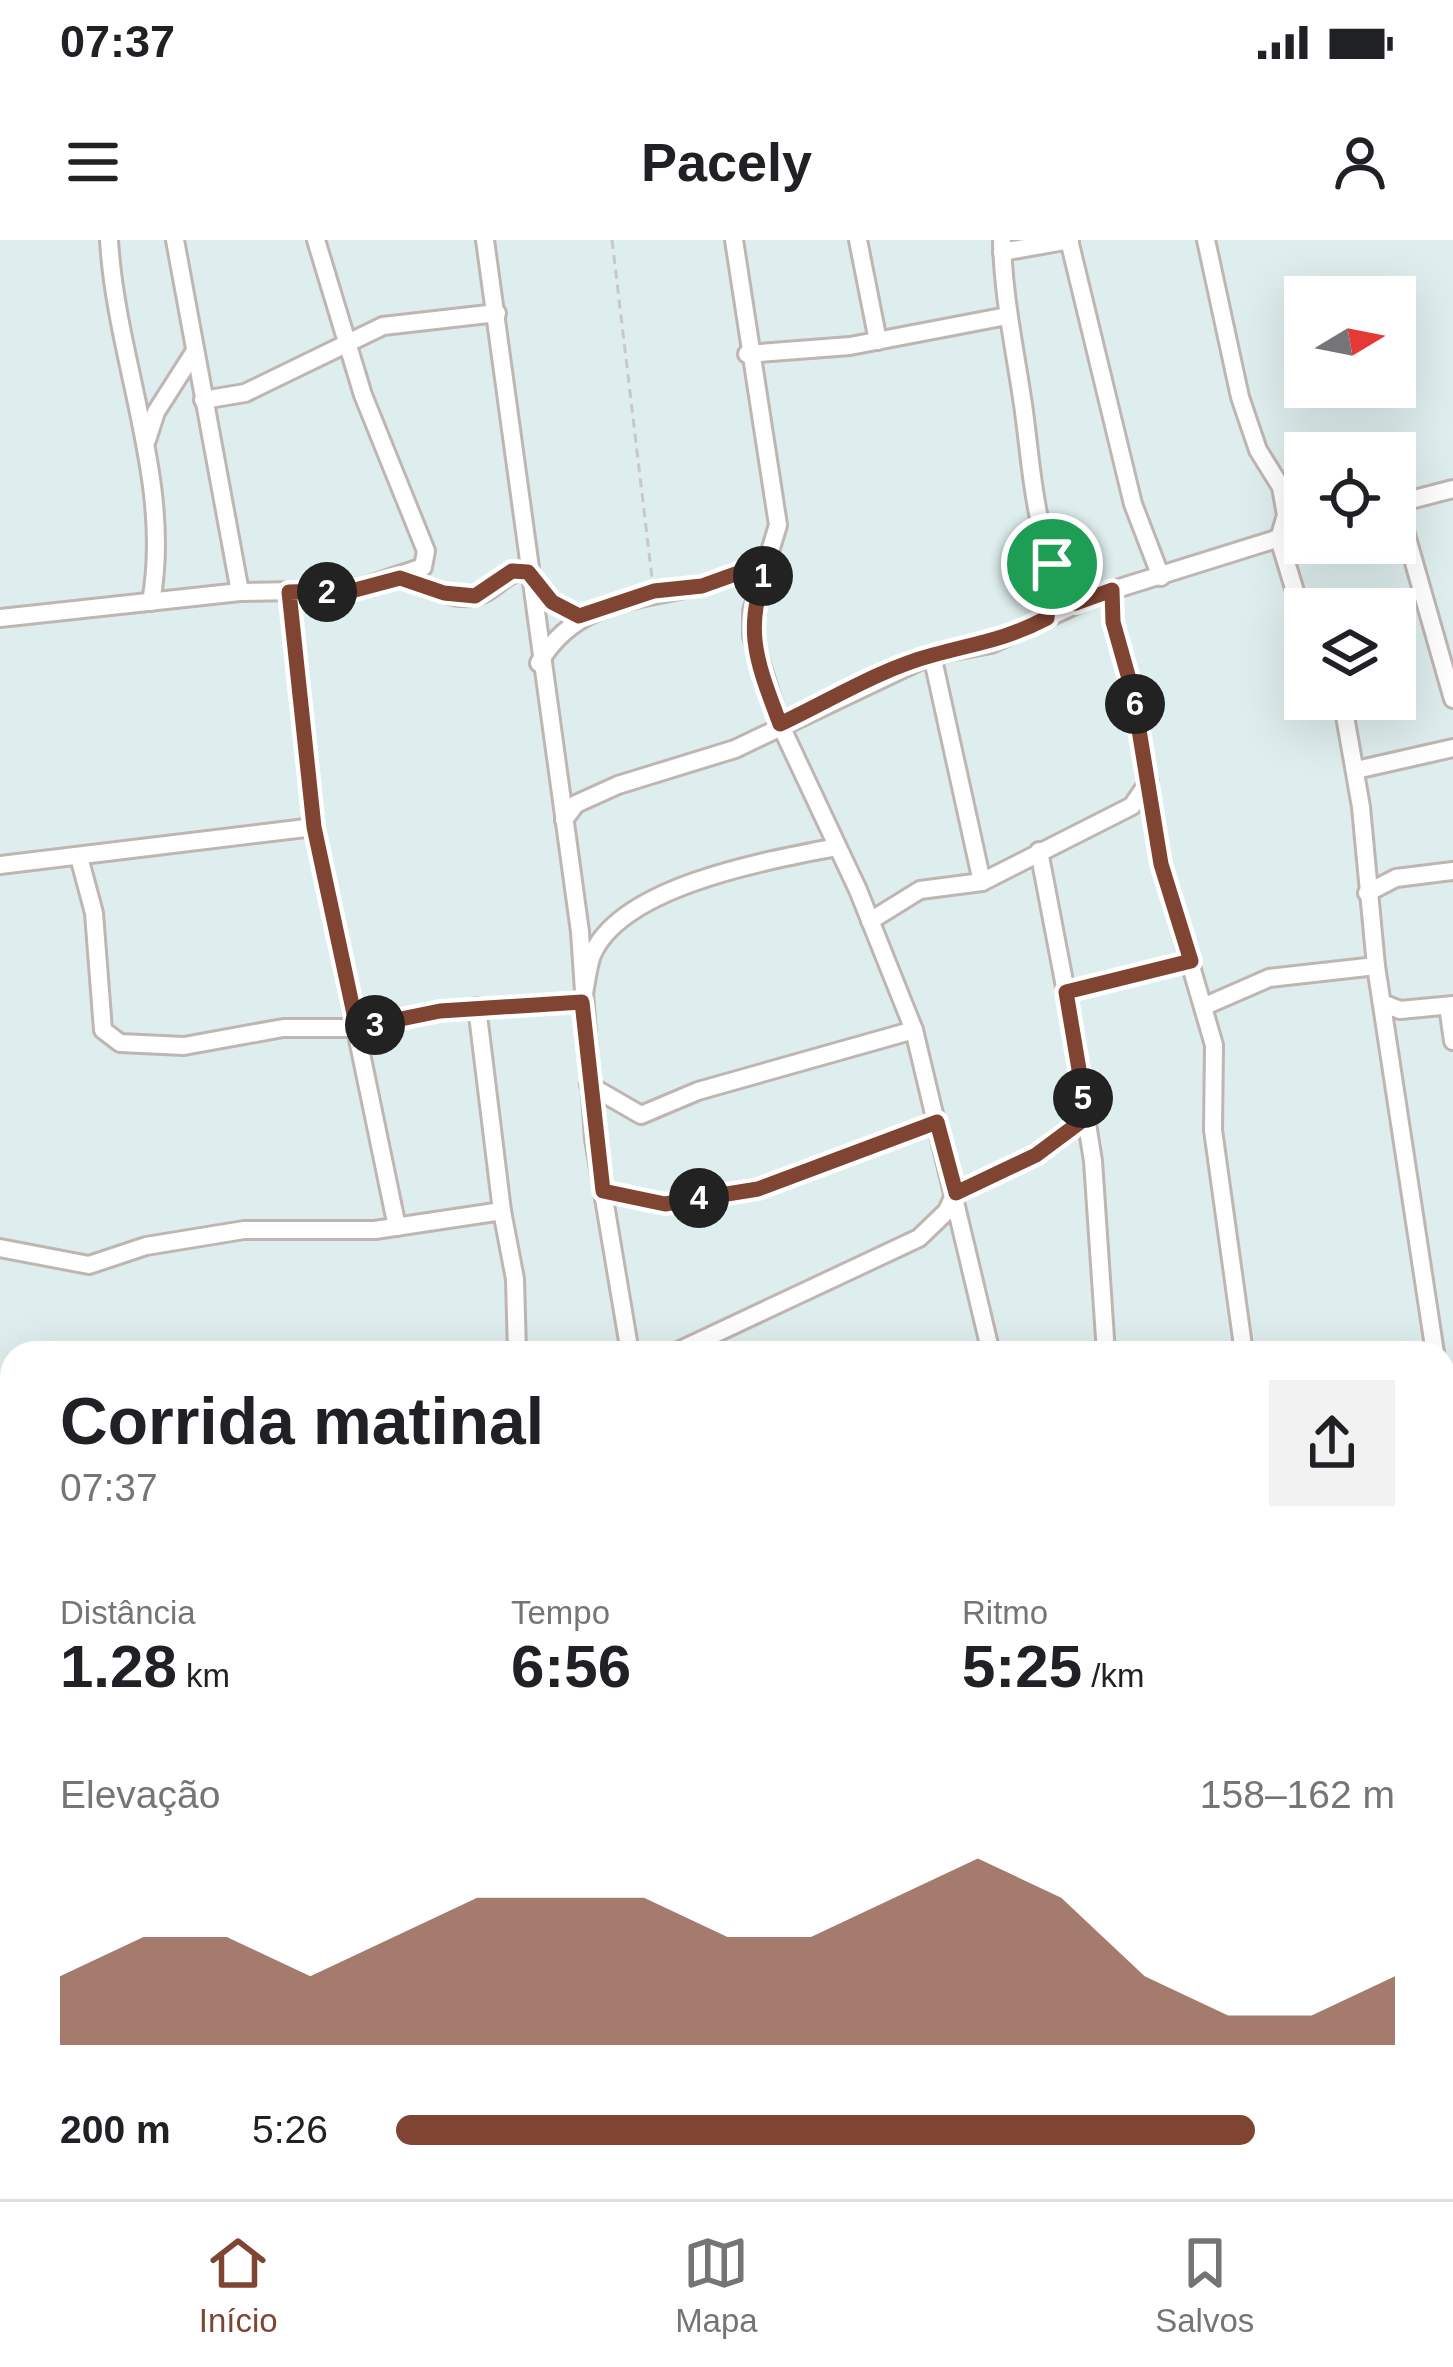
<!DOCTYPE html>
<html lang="pt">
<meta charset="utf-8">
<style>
:root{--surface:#fff;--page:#f2f2f2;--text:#202124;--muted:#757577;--line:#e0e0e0;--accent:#804432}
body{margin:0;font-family:Helvetica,sans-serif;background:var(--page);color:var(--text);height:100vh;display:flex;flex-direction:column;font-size:45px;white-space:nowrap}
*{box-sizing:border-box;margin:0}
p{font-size:39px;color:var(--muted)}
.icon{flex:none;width:66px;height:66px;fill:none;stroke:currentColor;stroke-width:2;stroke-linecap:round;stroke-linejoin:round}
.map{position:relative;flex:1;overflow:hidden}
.sheet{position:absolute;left:0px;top:1101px;width:1455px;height:858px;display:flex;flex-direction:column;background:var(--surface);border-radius:36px 36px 0 0;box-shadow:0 12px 48px #0002}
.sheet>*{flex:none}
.needle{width:78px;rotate:80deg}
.tools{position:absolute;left:1284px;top:36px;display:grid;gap:24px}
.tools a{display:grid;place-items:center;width:132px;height:132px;border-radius:0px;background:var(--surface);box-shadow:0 12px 48px #0002;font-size:60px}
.pin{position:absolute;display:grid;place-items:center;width:102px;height:102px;color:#fff;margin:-51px;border:6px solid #fff;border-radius:50%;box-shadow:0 3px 12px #0007}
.km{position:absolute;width:60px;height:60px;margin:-30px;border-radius:50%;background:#222;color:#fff;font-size:33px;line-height:60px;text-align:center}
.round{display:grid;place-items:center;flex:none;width:126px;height:126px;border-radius:0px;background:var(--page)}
.head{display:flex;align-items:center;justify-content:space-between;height:204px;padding:0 60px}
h1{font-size:66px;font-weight:800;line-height:90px}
.figures{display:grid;grid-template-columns:repeat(3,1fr);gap:18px;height:204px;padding:12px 60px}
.figures div{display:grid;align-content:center}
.figures b{font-size:60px;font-weight:800}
.figures small{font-size:33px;font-weight:400}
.figures p{font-size:33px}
.chart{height:336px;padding:24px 60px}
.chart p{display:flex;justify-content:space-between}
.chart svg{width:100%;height:216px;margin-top:12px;fill:var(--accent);opacity:.7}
ul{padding:0 60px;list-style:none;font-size:39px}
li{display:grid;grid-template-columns:192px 144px 1fr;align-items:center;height:90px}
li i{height:30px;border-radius:15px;background:var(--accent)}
.status{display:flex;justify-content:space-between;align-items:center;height:84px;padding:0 60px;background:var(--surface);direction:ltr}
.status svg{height:33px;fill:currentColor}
header{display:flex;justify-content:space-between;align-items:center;height:156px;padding:0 60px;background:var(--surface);font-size:54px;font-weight:800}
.dock{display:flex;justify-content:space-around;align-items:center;height:168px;border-top:3px solid var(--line);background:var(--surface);font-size:33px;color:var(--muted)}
.dock a{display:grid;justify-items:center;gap:6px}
.dock .selected{color:var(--accent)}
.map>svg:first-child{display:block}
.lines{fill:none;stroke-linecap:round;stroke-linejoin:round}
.minor-casing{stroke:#bfb5b2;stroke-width:22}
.path{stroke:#c8c8c8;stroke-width:3;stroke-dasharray:9 6;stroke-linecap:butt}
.minor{stroke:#fff;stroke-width:16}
.route-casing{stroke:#fff;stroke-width:24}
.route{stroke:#804432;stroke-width:15}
</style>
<div class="status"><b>07:37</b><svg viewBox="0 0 49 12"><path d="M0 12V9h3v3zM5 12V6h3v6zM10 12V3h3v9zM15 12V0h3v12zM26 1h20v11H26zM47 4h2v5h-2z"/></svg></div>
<header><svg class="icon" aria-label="menu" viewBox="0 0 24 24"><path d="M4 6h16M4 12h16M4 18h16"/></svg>Pacely<svg class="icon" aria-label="person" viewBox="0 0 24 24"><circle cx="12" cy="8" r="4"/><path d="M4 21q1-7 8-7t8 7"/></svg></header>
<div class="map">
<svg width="1453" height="1959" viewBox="0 0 1453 1959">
<rect width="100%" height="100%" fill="#deeded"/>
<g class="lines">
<defs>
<g id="minor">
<path d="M109,0c7,121 64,242 42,362"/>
<polyline points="175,0 240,352"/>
<polyline points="485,0 580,692 594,899 630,1113"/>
<polyline points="734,0 778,285 752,371 752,396 780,484 858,650 914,790 991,1113"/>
<polyline points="858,0 878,101"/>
<path d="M1002,0c1,54 12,105 20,158 11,68 9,149 54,205"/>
<polyline points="1069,0 1133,264 1161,337"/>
<polyline points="1206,0 1240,157 1258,210 1281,247 1286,275 1279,299 1305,384"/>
<polyline points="1002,12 1070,0"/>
<polyline points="747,114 850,106 1007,76"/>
<polyline points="203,160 245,153 383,86 497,73"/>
<polyline points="147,200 156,172 193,114"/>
<polyline points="1397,263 1453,459"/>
<polyline points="1395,264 1453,249"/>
<path d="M401,338c23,7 51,24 76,18 22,-6 26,-26 51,-24l24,30 27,14"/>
<polyline points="1112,349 1113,382 1133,453 1161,624 1214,805 1213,890 1244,1113"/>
<polyline points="289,352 314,587 397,987"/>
<polyline points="0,378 240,352 355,350 423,327 426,311 363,155 316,0"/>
<polyline points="932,415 982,642"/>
<path d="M539,423c35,-61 97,-63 160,-77 24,-5 47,-15 70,-24"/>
<polyline points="1342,459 1361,567 1376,726 1435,1113"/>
<polyline points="1356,530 1453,508"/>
<polyline points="564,580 576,564 618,545 735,509 932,415 991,404 1097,355 1305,290"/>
<polyline points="1039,611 1066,752"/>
<path d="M79,617l15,56 9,117 17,13 64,3 99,-18h74l83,-17 142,-9c4,-15 5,-33 10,-47 30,-70 178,-95 245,-108"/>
<polyline points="0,625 314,587"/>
<polyline points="1367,653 1396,638 1453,631"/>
<polyline points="870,681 920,650 982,642 1132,566 1149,541"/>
<polyline points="1382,763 1400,770 1453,765"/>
<polyline points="1205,766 1269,738 1376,726"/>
<polyline points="1448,766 1453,801"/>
<polyline points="477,767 502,971 515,1039 517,1113"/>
<polyline points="589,845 641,875 698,851 914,790"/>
<polyline points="603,951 665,964 757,949 937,882"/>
<polyline points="0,1008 89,1025 146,1006 244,990 375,990 502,971"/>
<polyline points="674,1113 919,998 947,971 955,953 1036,915 1086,877"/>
<polyline points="1106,1113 1093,921 1066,752 1191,721"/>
<polyline points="1443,1153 1453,1204"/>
<polyline points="1443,1362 1453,1361"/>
<polyline points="0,1575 12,1573"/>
<polyline points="1443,1714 1453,1728"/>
<polyline points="0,1836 12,1862"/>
<polyline points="52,1947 58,1959"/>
<polyline points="277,1947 281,1959"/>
<polyline points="1096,1947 1108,1959"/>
<polyline points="1223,1947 1228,1959"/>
<polyline points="457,1959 487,1947"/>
<polyline points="697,1959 719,1948"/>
<polyline points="918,1959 946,1947"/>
</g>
</defs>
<use href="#minor" class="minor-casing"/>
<polyline class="path" points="612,0 652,338"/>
<use href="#minor" class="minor"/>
</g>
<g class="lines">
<defs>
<path id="route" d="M769,322c-27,66 -13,98 11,162 49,-23 100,-55 153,-69 43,-12 72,-15 114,-37l5,-54 24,39 36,-13 1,32 20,71 28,171 30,97 -125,31 21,125 -51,38 -80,38 -19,-71 -179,67 -93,15 -62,-13 -21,-189 -142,9 -83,17 -43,-201 -25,-235 66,-2 45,-12 44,15 31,3 37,-25 16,1 24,30 27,14 75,-25 48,-5z"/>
</defs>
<use href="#route" class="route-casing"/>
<use href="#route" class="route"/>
</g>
</svg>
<div class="tools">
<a><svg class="needle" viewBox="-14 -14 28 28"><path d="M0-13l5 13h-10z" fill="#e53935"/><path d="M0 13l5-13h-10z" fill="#757577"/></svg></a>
<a><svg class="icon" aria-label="locate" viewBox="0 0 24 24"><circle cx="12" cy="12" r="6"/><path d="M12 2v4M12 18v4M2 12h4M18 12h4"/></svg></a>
<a><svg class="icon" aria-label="layers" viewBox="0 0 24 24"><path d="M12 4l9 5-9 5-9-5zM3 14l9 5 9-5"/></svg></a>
</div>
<div class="pin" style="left:1052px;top:324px;background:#1e9e55"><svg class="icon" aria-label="arrive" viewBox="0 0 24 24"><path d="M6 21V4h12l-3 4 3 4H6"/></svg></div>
<b class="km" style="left:763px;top:336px">1</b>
<b class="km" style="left:327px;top:352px">2</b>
<b class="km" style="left:375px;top:785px">3</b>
<b class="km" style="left:699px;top:958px">4</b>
<b class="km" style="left:1083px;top:858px">5</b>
<b class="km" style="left:1135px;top:464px">6</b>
<section class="sheet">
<div class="head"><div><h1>Corrida matinal</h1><p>07:37</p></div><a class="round"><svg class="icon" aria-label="share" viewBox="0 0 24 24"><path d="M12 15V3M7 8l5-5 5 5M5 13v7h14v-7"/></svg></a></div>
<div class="figures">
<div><p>Distância</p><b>1.28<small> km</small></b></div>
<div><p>Tempo</p><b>6:56</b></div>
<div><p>Ritmo</p><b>5:25<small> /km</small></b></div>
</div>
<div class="chart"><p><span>Elevação</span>158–162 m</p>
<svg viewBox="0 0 160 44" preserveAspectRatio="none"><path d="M0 44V30L10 22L20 22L30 30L40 22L50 14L60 14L70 14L80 22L90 22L100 14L110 6L120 14L130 30L140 38L150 38L160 30V44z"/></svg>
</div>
<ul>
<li><b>200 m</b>5:26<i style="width:86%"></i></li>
</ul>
</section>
</div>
<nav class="dock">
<a class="selected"><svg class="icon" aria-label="home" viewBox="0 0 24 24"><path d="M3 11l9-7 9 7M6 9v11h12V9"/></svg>Início</a>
<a><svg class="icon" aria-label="map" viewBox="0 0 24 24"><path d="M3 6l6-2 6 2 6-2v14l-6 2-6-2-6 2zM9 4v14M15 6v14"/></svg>Mapa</a>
<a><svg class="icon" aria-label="saved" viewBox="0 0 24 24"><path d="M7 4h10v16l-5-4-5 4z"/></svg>Salvos</a>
</nav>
